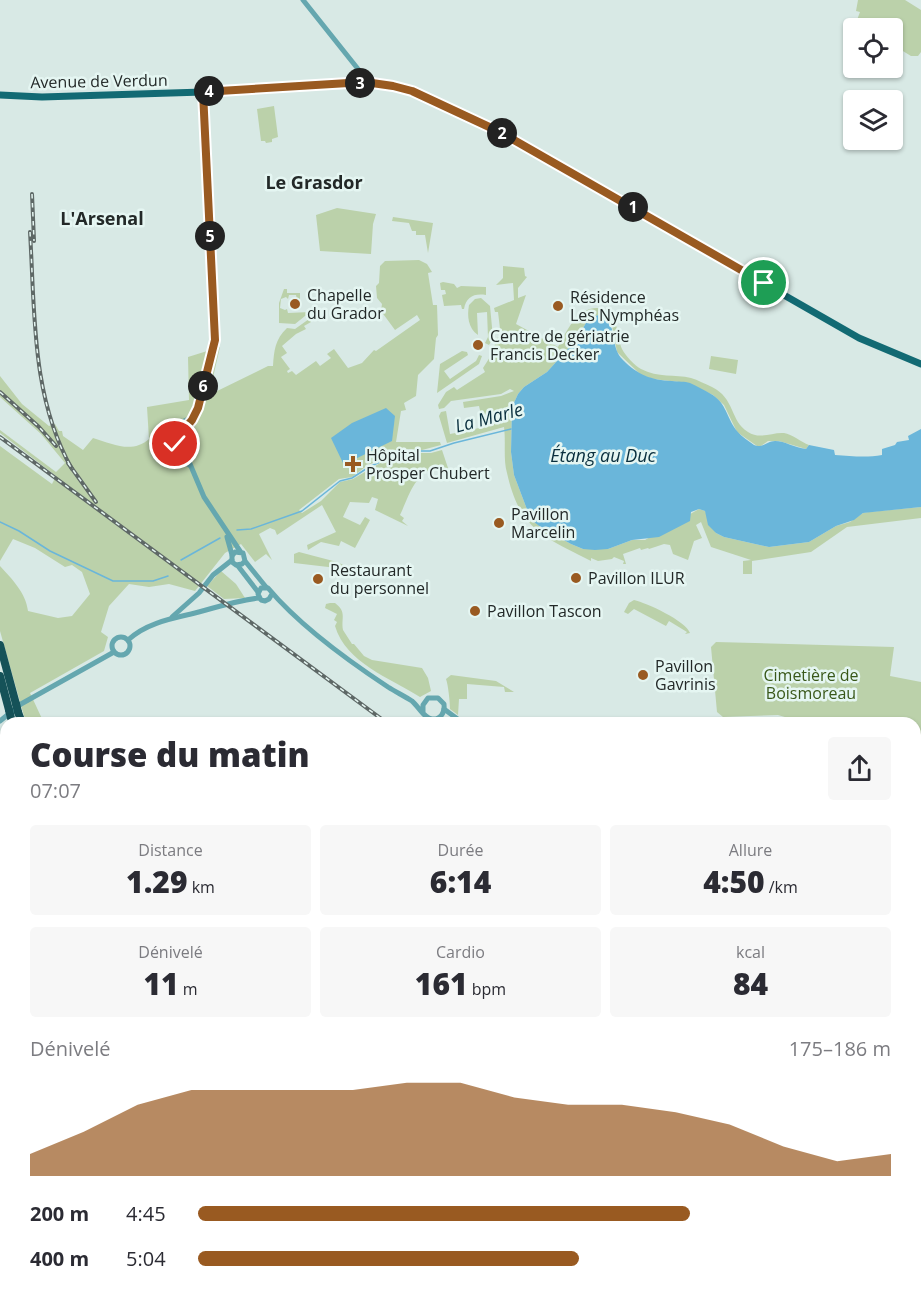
<!DOCTYPE html>
<html lang="fr">
<meta charset="utf-8">
<style>
:root{--surface:#fff;--page:#f7f7f7;--text:#2b2b33;--muted:#7c7c81;--accent:#995a21}
body{margin:0;font-family:"Open Sans",sans-serif;background:var(--page);color:var(--text);height:100vh;display:flex;flex-direction:column;font-size:22px;white-space:nowrap}
*{box-sizing:border-box;margin:0}
p{font-size:20px;color:var(--muted)}
.icon{flex:none;width:33px;height:33px;fill:none;stroke:currentColor;stroke-width:2;stroke-linecap:round;stroke-linejoin:round}
.map{position:relative;flex:1;overflow:hidden}
.drawer{position:absolute;left:0px;top:717px;width:921px;height:576px;display:flex;flex-direction:column;background:var(--surface);border-radius:18px 18px 0 0;box-shadow:0 2px 4px #0004}
.drawer>*{flex:none}
.fabs{position:absolute;left:843px;top:18px;display:grid;gap:12px}
.fabs a{display:grid;place-items:center;width:60px;height:60px;border-radius:6px;background:var(--surface);box-shadow:0 2px 4px #0004;font-size:30px}
.pin{position:absolute;display:grid;place-items:center;width:51px;height:51px;color:#fff;margin:-26px;border:3px solid #fff;border-radius:50%;box-shadow:0 2px 6px #0007}
.km{position:absolute;width:30px;height:30px;margin:-15px;border-radius:50%;background:#222;color:#fff;font-size:16px;line-height:30px;text-align:center}
.round{display:grid;place-items:center;flex:none;width:63px;height:63px;border-radius:6px;background:var(--page)}
.head{display:flex;align-items:center;justify-content:space-between;height:102px;padding:0 30px}
h1{font-size:33px;font-weight:800;line-height:45px}
.metrics{display:grid;grid-template-columns:repeat(3,1fr);gap:9px;height:102px;padding:6px 30px}
.metrics div{display:grid;align-content:center;border-radius:6px;background:var(--page);text-align:center}
.metrics b{font-size:30px;font-weight:800}
.metrics small{font-size:16px;font-weight:400}
.metrics p{font-size:16px}
.chart{height:168px;padding:12px 30px}
.chart p{display:flex;justify-content:space-between}
.chart svg{width:100%;height:108px;margin-top:6px;fill:var(--accent);opacity:.7}
ul{padding:0 30px;list-style:none;font-size:20px}
li{display:grid;grid-template-columns:96px 72px 1fr;align-items:center;height:45px}
li i{height:15px;border-radius:8px;background:var(--accent)}
.map>svg:first-child{display:block}
.green{fill:#bbd1aa}
.water{fill:#6ab6da}
.lines{fill:none;stroke-linecap:round;stroke-linejoin:round}
.stream{stroke:#6ab6da;stroke-width:1.5}
.minor{stroke:#65a7af;stroke-width:5}
.major{stroke:#126a73;stroke-width:7}
.highway{stroke:#155258;stroke-width:8}
.rail-casing{stroke:#5e6866;stroke-width:4}
.rail{stroke:#e5f6f2;stroke-width:1.5;stroke-dasharray:4.5;stroke-linecap:butt}
.highway-bridge{stroke:#155258;stroke-width:8}
.route-casing{stroke:#fff;stroke-width:12}
.route{stroke:#995a21;stroke-width:8}
.poi-dot{fill:#995a21;stroke:#e5f6f2;stroke-width:2}
.labels{text-anchor:middle;stroke-width:5;stroke-linejoin:round;paint-order:stroke}
.street-label{font-size:16px;fill:#232928;stroke:#e5f6f2}
.poi-label{font-size:16px;fill:#232928;stroke:#e5f6f2;text-anchor:start}
.park-label{font-size:16px;fill:#395819;stroke:#e5f6f2}
.neighbourhood-label{font-size:18px;font-weight:bold;fill:#232928;stroke:#e5f6f2}
.water-label{font-size:18px;font-style:italic;fill:#0a2f3e;stroke:#e5f6f2}
</style>
<div class="map">
<svg width="921" height="1293" viewBox="0 0 921 1293">
<rect width="100%" height="100%" fill="#d8e9e5"/>
<g class="green">
<polygon points="858,0 905,0 921,10 921,52 918,56 911,56 893,45 892,28 865,28 857,20 860,12 856,11"/>
<polygon points="274,106 278,137 272,139 272,142 266,143 265,141 261,141 257,109"/>
<polygon points="337,208 376,214 373,224 371,254 320,251 316,215"/>
<polygon points="393,217 433,223 428,253 425,235 416,235 416,231 412,231 409,223 392,221"/>
<path d="M419,260l8,4 5,8 -4,1 5,32h4l1,30 -2,3 -2,21 -16,16 -2,21 -12,7 2,7 -5,1 -5,31h44l1,3 -19,5 -15,-1 -39,16 -16,12 -13,2 -40,31 3,3 19,-12 19,-19 13,-3 29,-17 25,-9h24l11,-3 9,27 -6,-1 2,-6 -9,-4c-24,8 -28,28 -38,49l4,3 -2,3 6,5 -33,-16 3,-11 -6,-2 -3,6 -19,-1 -7,15 17,8 5,-8 5,3 -15,28 -14,-7 -2,5 -18,-4 -13,8 -1,-5 29,-13 -14,-27 -45,30 -2,-5 -5,-2 -11,6 13,26 -6,-6 -11,8 -14,-18 -16,9 -30,38 -26,-7 -20,3 -20,-3 -20,22 -8,26 7,5 -4,14 -74,42 14,30h-18l-26,-92v-65c12,13 26,27 28,45l30,7 14,-2 18,-22 -8,-22 -10,-7 -7,2 -30,-19 -22,-9 -13,22v-115l52,38 4,-8 -56,-43v-3l56,42 9,-9 -24,-29 -41,-37v-21l22,28 27,22 6,-2 4,7h3l1,5 20,14 10,-12c20,6 39,16 56,1l-2,-32 42,-7 -1,-43 32,-10 -11,48 59,-29h5c1,-15 2,-27 14,-38l8,1 14,-10 2,3 -7,4 2,3 -10,5 -14,12 5,7 -6,4 9,12 -3,2 1,2 4,-2 4,4 20,-14 4,5 11,-8 -4,-4 7,-5 14,19 14,-5 12,-13 2,1 44,-31 -3,-5 -22,15 -14,-19 1,-7 -5,-6 -1,-12 3,-3 1,-17 5,-5z"/>
<path d="M503,266l21,2 1,8 2,1 -9,11v10l8,-3 -10,29 42,23c10,-18 21,-44 46,-38 14,4 13,29 18,40 3,6 13,17 19,20 17,9 34,5 50,9 7,2 14,6 21,9 23,11 18,34 36,45 12,8 24,0 36,1 8,1 17,9 25,12l-3,4 -27,-8h-11l-7,5h-4l-20,-14 -13,-27 -11,-10 -25,-12 -35,-4 -12,-4 -24,-23 -5,-26 -14,-11 -11,6 -10,18 -30,33 -23,15 -6,7 -6,13 -1,45 3,23 14,37 14,16 29,16 12,5h25l24,-9h13l54,-31 6,2 11,22 8,4 45,10 40,-5 27,-16 14,-4 13,-9 6,-1 52,-5v11l-74,9 -36,25 -59,9v13h-9v-13l8,-1 -40,-13 -10,-25 -5,3 6,13 -8,3 -6,19 -15,-6 -3,-9 -6,-1 -15,5 -1,-1 -7,2 -1,-2 -17,6 3,10h-3l1,-3 -10,-4 -2,2 -14,2 -7,-3v3c-46,-24 -71,-30 -84,-88 -4,-14 -1,-31 -3,-46l-57,16 -8,-27 2,-4 5,-1 4,23 16,-3 7,1 1,-3 10,-2 -5,-21 -15,2 -1,-6 38,-6 13,-5 -4,-2 -9,5 -50,7 -7,7 -5,1 -1,-4 8,-13 8,-5 3,3 28,-18 -2,-4 7,-11 4,2 3,-7 -4,-2 4,-12 4,-1 -3,-25h-3l-1,-4 20,-8 -1,-17 -17,2 7,-7z"/>
<path d="M443,282l11,2 3,4 4,-2 25,1v8c-12,-2 -20,2 -22,14h-2l-1,-4 -17,1 -2,-11 4,-1 -1,-4h-4l-1,-7z"/>
<polygon points="284,289 287,289 287,293 300,293 300,300 297,299 296,295 289,295 288,299 286,297 281,299 280,308 285,310 287,309 288,313 310,312 295,324 279,323 279,303"/>
<path d="M481,298l9,8 3,32 -4,7 -4,-2 3,-6 -1,-25 -10,1 1,22c-10,-7 -11,-19 -9,-30l6,-6z"/>
<polygon points="462,351 467,352 468,355 444,371 450,379 476,361 479,355 482,356 479,364 437,393 440,364"/>
<polygon points="711,356 738,360 736,374 709,369"/>
<polygon points="299,552 337,562 354,570 294,563 294,554"/>
<polygon points="221,571 236,584 245,598 224,599 207,586"/>
<path d="M634,600c13,3 52,21 56,33l-5,1 2,-2 -18,-11 -3,5 -32,-17 -6,5 -4,-2 5,-9z"/>
<path d="M330,603h5c12,9 6,15 8,27l9,14h2l10,12 8,4 50,8 6,10 3,13 -11,6c-30,-19 -74,-34 -85,-71l2,-4 -3,-2 3,-6 -12,-6 1,-4z"/>
<polygon points="716,642 894,647 890,676 921,682 921,762 915,760 915,723 805,723 778,715 723,717 717,712 711,647"/>
<path d="M451,675l45,6 18,11h-9l-1,-5 -37,-3v15h-8l-1,16 -8,-6c0,-7 -2,-25 -4,-30z"/>
<polygon points="6,732 6,879 0,877 0,736"/>
</g>
<g class="water">
<path d="M598,315h7c12,14 5,32 18,45 15,15 28,20 49,21 6,1 13,0 18,2 7,3 14,7 21,11 14,8 15,20 23,33 4,7 13,13 20,18 8,4 13,-4 21,-4 10,0 20,7 31,8l3,-4 25,5 1,5c16,1 31,3 47,0v-6l13,-4 2,-3 12,-2 -1,-4 13,-7v78l-58,6 -9,7 -18,6 -27,16 -40,5 -45,-10 -8,-4 -8,-8 -3,-14 -6,-2 -8,3 -1,9 -31,16 -27,3 -24,9 -13,1 -12,-1 -12,-5 -29,-16 -8,-6 -6,-10 -14,-37 -3,-23 1,-45 6,-13 6,-7 23,-15 30,-33 10,-18z"/>
<polygon points="386,408 395,416 392,441 347,463 343,463 331,438 352,423"/>
</g>
<g class="lines">
<g class="stream">
<polyline points="0,522 19,531 50,551 113,581 153,581 168,576"/>
<polyline points="237,530 251,529 302,511 340,481 352,478 369,467 393,456 407,451 430,451 454,443 511,429"/>
<polyline points="181,560 220,538"/>
</g>
<g class="minor">
<polyline points="303,0 358,69 365,82"/>
<polyline points="179,436 192,420 198,408 215,338 203,92"/>
<polyline points="179,438 204,497 240,551"/>
<path d="M189,465l-16,-15 -13,-5 -5,-9c3,-15 13,-9 24,-13 5,-1 9,-4 14,-6"/>
<polyline points="227,537 232,555"/>
<polyline points="245,561 242,564 236,565 232,562 232,556 235,552 243,553 245,561 266,587"/>
<polyline points="238,566 258,592"/>
<path d="M272,594l-3,5 -4,2 -4,-1 -3,-6 3,-6h7c31,37 79,72 120,99 8,5 16,9 24,14 6,5 12,17 20,18 9,1 13,-7 12,-15l-6,-6h-10l-5,7v7"/>
<polyline points="172,617 199,593 213,575 232,560"/>
<circle cx="121" cy="646" r="9"/>
<path d="M128,640c17,-16 41,-21 63,-26 24,-6 43,-13 68,-16"/>
<polyline points="444,709 463,723"/>
<polyline points="0,721 21,704 114,652"/>
<polyline points="915,943 921,943"/>
<polyline points="890,1287 890,1293"/>
<polyline points="354,1293 361,1287"/>
</g>
<polyline class="major" points="0,95 42,97 203,92 365,82 393,86 421,95 499,132 859,338 921,364"/>
<g class="highway">
<polyline points="0,645 16,704"/>
<polyline points="0,676 9,710"/>
<polyline points="18,712 22,723"/>
<polyline points="365,1287 370,1293"/>
<polyline points="375,1287 380,1293"/>
</g>
<defs>
<g id="rail">
<polyline points="32,194 34,241"/>
<path d="M30,232c5,80 1,165 42,237"/>
<polyline points="0,392 39,427 56,446"/>
<polyline points="0,437 387,723"/>
<polyline points="68,463 96,502"/>
<polyline points="876,1287 877,1293"/>
</g>
</defs>
<use href="#rail" class="rail-casing"/>
<use href="#rail" class="rail"/>
<g class="highway-bridge">
<polyline points="16,704 18,712"/>
<polyline points="9,710 11,718"/>
</g>
</g>
<g class="lines">
<defs>
<polyline id="route" points="175,444 179,436 192,420 198,408 215,340 203,92 365,82 393,86 412,91 500,132 764,283"/>
</defs>
<use href="#route" class="route-casing"/>
<use href="#route" class="route"/>
</g>
<g class="poi-dot">
<circle cx="295" cy="304" r="6"/>
<circle cx="558" cy="306" r="6"/>
<circle cx="478" cy="345" r="6"/>
<path d="M350 455h6v6h6v6h-6v6h-6v-6h-6v-6h6z"/>
<circle cx="499" cy="523" r="6"/>
<circle cx="576" cy="578" r="6"/>
<circle cx="318" cy="579" r="6"/>
<circle cx="475" cy="611" r="6"/>
<circle cx="643" cy="675" r="6"/>
</g>
<g class="labels">
<g class="street-label">
<text transform="translate(99 81) rotate(-1)" y="6">Avenue de Verdun</text>
</g>
<g class="poi-label">
<text x="307" y="301">Chapelle<tspan x="307" dy="18">du Grador</tspan></text>
<text x="570" y="303">Résidence<tspan x="570" dy="18">Les Nymphéas</tspan></text>
<text x="490" y="342">Centre de gériatrie<tspan x="490" dy="18">Francis Decker</tspan></text>
<text x="366" y="461">Hôpital<tspan x="366" dy="18">Prosper Chubert</tspan></text>
<text x="511" y="520">Pavillon<tspan x="511" dy="18">Marcelin</tspan></text>
<text x="330" y="576">Restaurant<tspan x="330" dy="18">du personnel</tspan></text>
<text x="588" y="584">Pavillon ILUR</text>
<text x="487" y="617">Pavillon Tascon</text>
<text x="655" y="672">Pavillon<tspan x="655" dy="18">Gavrinis</tspan></text>
</g>
<g class="park-label">
<text x="811" y="681">Cimetière de<tspan x="811" dy="18">Boismoreau</tspan></text>
</g>
<g class="neighbourhood-label">
<text x="314" y="189">Le Grasdor</text>
<text x="102" y="225">L'Arsenal</text>
</g>
<g class="water-label">
<text transform="translate(489 418) rotate(-15)" y="6">La Marle</text>
<text x="603" y="462">Étang au Duc</text>
</g>
</g>
</svg>
<div class="fabs">
<a><svg class="icon" aria-label="locate" viewBox="0 0 24 24"><circle cx="12" cy="12" r="6"/><path d="M12 2v4M12 18v4M2 12h4M18 12h4"/></svg></a>
<a><svg class="icon" aria-label="layers" viewBox="0 0 24 24"><path d="M12 4l9 5-9 5-9-5zM3 14l9 5 9-5"/></svg></a>
</div>
<div class="pin" style="left:764px;top:283px;background:#1e9e55"><svg class="icon" aria-label="arrive" viewBox="0 0 24 24"><path d="M6 21V4h12l-3 4 3 4H6"/></svg></div>
<div class="pin" style="left:175px;top:444px;background:#d93025"><svg class="icon" aria-label="check" viewBox="0 0 24 24"><path d="M5 12l5 5 9-10"/></svg></div>
<b class="km" style="left:633px;top:207px">1</b>
<b class="km" style="left:502px;top:133px">2</b>
<b class="km" style="left:360px;top:83px">3</b>
<b class="km" style="left:209px;top:91px">4</b>
<b class="km" style="left:210px;top:236px">5</b>
<b class="km" style="left:203px;top:386px">6</b>
<section class="drawer">
<div class="head"><div><h1>Course du matin</h1><p>07:07</p></div><a class="round"><svg class="icon" aria-label="share" viewBox="0 0 24 24"><path d="M12 15V3M7 8l5-5 5 5M5 13v7h14v-7"/></svg></a></div>
<div class="metrics">
<div><p>Distance</p><b>1.29<small> km</small></b></div>
<div><p>Durée</p><b>6:14</b></div>
<div><p>Allure</p><b>4:50<small> /km</small></b></div>
</div>
<div class="metrics">
<div><p>Dénivelé</p><b>11<small> m</small></b></div>
<div><p>Cardio</p><b>161<small> bpm</small></b></div>
<div><p>kcal</p><b>84</b></div>
</div>
<div class="chart"><p><span>Dénivelé</span>175–186 m</p>
<svg viewBox="0 0 160 44" preserveAspectRatio="none"><path d="M0 44V35L10 26L20 15L30 9L40 9L50 9L60 9L70 6L80 6L90 12L100 15L110 15L120 18L130 23L140 32L150 38L160 35V44z"/></svg>
</div>
<ul>
<li><b>200 m</b>4:45<i style="width:71%"></i></li>
<li><b>400 m</b>5:04<i style="width:55%"></i></li>
</ul>
</section>
</div>
